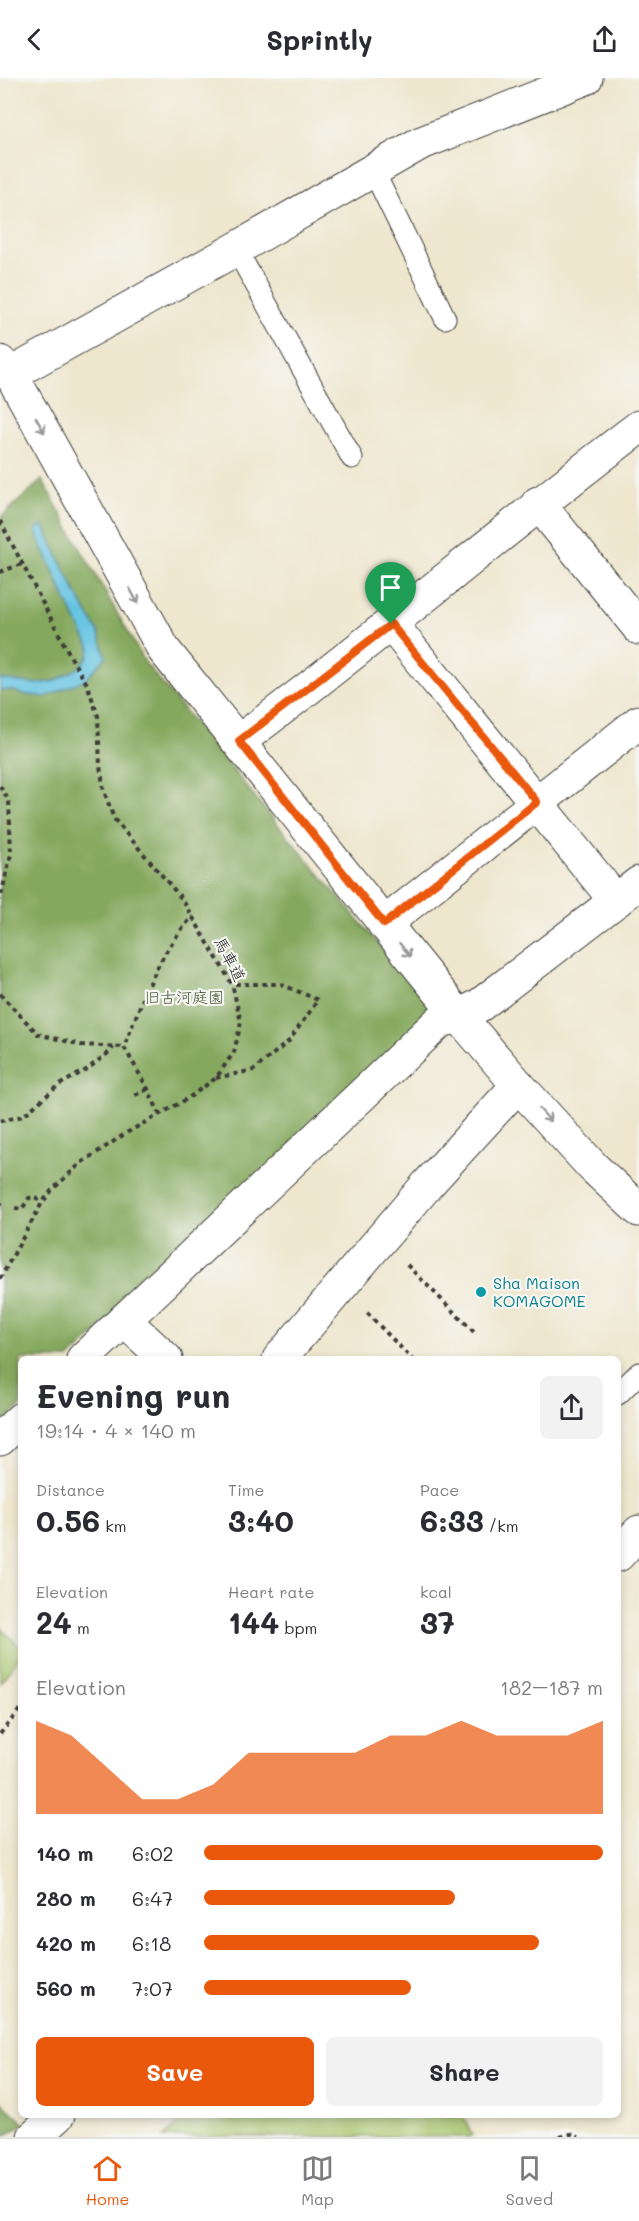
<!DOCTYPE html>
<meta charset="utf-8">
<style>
:root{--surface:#fff;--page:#f2f2f3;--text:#2b2b33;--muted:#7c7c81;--line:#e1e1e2;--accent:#ea580c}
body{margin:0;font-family:Mali,"Klee One",sans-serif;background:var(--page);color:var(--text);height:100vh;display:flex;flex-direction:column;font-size:22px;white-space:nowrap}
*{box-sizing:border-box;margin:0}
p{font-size:20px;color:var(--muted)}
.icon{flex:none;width:33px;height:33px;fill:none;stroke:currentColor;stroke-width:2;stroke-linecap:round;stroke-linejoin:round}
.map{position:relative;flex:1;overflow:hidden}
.drawer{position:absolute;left:18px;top:1278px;width:603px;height:762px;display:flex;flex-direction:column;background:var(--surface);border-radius:9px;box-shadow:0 3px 9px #0003}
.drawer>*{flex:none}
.pin{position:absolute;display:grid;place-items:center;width:51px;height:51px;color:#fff;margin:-62px -26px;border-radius:50% 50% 50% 0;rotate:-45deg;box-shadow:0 0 6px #0007}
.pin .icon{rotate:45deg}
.round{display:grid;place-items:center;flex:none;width:63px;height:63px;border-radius:9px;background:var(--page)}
.headline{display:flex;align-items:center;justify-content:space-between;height:102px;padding:0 18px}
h1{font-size:33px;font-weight:800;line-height:45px}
.stats{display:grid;grid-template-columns:repeat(3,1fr);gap:9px;height:102px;padding:6px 18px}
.stats div{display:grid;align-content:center}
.stats b{font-size:30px;font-weight:800}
.stats small{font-size:16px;font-weight:400}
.stats p{font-size:16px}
.chart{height:168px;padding:12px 18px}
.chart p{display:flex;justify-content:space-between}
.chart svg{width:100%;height:108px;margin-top:6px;fill:var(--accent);opacity:.7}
.primary-button{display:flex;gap:12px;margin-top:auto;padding:12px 18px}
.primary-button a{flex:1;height:69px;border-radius:9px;background:var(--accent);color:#fff;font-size:24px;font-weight:800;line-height:69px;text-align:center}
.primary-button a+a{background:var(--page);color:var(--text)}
ul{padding:0 18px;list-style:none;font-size:20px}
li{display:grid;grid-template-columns:96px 72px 1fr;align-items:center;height:45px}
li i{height:15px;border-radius:8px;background:var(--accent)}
header{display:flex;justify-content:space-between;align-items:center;height:78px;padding:0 18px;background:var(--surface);font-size:27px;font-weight:800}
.menu{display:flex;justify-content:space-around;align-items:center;height:84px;border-top:2px solid var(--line);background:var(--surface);font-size:16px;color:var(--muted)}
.menu a{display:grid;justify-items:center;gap:3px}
.menu .on{color:var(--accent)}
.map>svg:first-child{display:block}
.green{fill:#a5c269;stroke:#606f42;stroke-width:1.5}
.forest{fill:#84a85d;stroke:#50623c;stroke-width:1.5}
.water{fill:#64c3e2;stroke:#40707f;stroke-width:1.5}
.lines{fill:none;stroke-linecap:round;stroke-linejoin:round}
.lane-casing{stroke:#3c3a37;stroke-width:23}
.street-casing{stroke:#3c3a37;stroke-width:35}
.path{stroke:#3c3a37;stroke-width:4;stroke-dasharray:4.5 4.5;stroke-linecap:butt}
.lane{stroke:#fff;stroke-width:21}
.street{stroke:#fff;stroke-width:33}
.oneway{stroke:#999}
.route-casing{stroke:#fff;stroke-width:12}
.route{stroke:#ea580c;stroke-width:8}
.culture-dot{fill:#0f9aa8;stroke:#f6f6f2;stroke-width:2}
.labels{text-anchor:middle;stroke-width:4.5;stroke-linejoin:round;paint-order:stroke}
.street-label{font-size:16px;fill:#1c1c1c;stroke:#f6f6f2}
.park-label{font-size:16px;fill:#4c5637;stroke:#f6f6f2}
.culture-label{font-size:16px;fill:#0d838f;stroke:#f6f6f2;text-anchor:start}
</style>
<header><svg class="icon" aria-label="back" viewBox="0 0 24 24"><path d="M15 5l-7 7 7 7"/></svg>Sprintly<svg class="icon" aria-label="share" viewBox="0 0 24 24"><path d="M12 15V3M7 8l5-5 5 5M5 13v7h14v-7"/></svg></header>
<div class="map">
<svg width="639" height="2059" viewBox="0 0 639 2059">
<rect width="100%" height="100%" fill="#f6f6f2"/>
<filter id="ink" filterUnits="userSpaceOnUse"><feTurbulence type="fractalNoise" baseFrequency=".0167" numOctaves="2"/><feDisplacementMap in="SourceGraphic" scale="12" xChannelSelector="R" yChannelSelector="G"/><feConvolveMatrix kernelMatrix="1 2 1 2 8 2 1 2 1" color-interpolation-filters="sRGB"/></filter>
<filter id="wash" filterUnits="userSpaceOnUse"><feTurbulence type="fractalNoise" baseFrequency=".008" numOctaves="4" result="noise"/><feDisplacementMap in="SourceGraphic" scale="24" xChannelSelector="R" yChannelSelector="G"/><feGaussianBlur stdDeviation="1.35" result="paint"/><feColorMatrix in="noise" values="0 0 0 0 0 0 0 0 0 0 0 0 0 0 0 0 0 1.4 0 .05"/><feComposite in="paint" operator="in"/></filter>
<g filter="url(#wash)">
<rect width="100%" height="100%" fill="#eee6cd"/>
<g class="green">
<polygon points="0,1549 21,1570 21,1577 0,1605"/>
<polygon points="188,2037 462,2037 473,2057 469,2059 164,2059"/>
</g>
<g class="forest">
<polygon points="42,402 146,586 278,747 436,934 69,1281 21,1281 21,1328 0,1348 0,440"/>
<polygon points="0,2023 25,2046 2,2059 0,2059"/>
</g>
<polygon class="water" points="43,447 79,521 98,553 106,579 86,601 46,619 21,616 12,612 0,613 0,601 35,606 55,603 77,591 88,579 90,570 67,524 35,452"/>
</g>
<g filter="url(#ink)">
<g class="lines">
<defs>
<g id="lane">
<polyline points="373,92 445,240"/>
<polyline points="236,171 352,380"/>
<polyline points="618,1316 639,1295"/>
</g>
<g id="street">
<polyline points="0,284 11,296 164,572 459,938 518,1007 593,1089 639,1132"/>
<polyline points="11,296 236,171 419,66 586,0"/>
<polyline points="538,425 639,550"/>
<polyline points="391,546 616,823"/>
<path d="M239,663c136,-101 265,-212 400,-314"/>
<polyline points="384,846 639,644"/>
<polyline points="124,1242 166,1281"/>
<polyline points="83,1281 440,943 459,938 480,927 639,805"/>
<polyline points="279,1281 427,1107 518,1007"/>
<polyline points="0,1361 21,1341"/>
<polyline points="618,1477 639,1454"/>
<polyline points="34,2059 58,2037"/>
</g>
</defs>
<use href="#lane" class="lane-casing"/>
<use href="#street" class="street-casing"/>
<g class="path">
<polyline points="0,443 74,585 87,606 98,638 100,688 104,713 114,741 182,821 232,906 241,944 234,974 216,1000 187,1021 128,1054 81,1085 52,1112 42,1125 0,1201"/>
<polyline points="0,494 22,486"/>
<polyline points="0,708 9,723 11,776 0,822"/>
<polyline points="0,916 38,956 81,967 124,969"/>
<polyline points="216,1000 254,992 289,963 318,922 281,906 232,906"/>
<polyline points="135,1017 148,1011"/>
<path d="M160,1037l-12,-26 -24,-42c19,-48 33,-92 69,-131"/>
<polyline points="0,1043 23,1038 59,1007 86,992 111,973 113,969"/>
<polyline points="0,1125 2,1127"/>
<polyline points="15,1130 22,1131 29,1120 35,1119 42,1125"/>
<polyline points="407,1187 476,1256"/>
<polyline points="367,1235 412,1281"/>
<polyline points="0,1656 21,1630"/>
<polyline points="560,2059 571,2056 579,2059"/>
</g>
<use href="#lane" class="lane"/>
<use href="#street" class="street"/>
</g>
<defs><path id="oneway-shaft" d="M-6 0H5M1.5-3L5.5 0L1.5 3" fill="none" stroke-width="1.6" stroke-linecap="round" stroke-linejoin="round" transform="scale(1.5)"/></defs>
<g class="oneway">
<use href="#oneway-shaft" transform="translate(40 347) rotate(61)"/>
<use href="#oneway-shaft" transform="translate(134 518) rotate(61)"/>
<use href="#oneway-shaft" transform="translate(405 872) rotate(51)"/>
<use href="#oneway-shaft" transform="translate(545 1037) rotate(48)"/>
</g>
</g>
<g class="lines" filter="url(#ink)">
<defs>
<polygon id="route" points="391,546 537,724 384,846 239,663"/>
</defs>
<use href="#route" class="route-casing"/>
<use href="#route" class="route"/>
</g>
<circle class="culture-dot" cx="481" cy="1214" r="6"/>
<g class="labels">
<g class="street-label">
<text transform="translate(230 881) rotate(62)" y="6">馬車道</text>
</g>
<g class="park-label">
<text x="184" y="925">旧古河庭園</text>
</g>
<g class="culture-label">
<text x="493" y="1211">Sha Maison<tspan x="493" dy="18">KOMAGOME</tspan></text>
</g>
</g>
</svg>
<div class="pin" style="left:391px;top:546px;background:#1e9e55"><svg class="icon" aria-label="arrive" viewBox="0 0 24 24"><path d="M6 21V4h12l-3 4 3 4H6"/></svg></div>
<section class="drawer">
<div class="headline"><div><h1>Evening run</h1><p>19:14 · 4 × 140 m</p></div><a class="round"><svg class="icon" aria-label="share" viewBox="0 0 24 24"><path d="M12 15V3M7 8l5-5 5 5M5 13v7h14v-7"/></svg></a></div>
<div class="stats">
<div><p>Distance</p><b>0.56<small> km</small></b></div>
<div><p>Time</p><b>3:40</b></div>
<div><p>Pace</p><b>6:33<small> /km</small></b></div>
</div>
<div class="stats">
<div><p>Elevation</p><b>24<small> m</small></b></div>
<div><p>Heart rate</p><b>144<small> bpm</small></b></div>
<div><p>kcal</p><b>37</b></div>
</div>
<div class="chart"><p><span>Elevation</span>182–187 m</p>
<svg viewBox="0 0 160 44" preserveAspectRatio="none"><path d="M0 44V6L10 12L20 25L30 38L40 38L50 32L60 19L70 19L80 19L90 19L100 12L110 12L120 6L130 12L140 12L150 12L160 6V44z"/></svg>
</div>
<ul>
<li><b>140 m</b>6:02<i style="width:100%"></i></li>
<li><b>280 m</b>6:47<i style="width:63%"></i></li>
<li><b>420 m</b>6:18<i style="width:84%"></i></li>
<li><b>560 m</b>7:07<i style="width:52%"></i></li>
</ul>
<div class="primary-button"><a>Save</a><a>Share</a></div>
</section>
</div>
<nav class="menu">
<a class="on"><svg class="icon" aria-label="home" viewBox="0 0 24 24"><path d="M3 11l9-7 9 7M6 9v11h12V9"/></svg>Home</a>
<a><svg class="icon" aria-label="map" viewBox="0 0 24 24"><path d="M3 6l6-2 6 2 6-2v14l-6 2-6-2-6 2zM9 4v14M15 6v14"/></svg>Map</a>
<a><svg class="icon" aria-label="saved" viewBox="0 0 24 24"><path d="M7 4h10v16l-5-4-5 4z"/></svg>Saved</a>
</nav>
